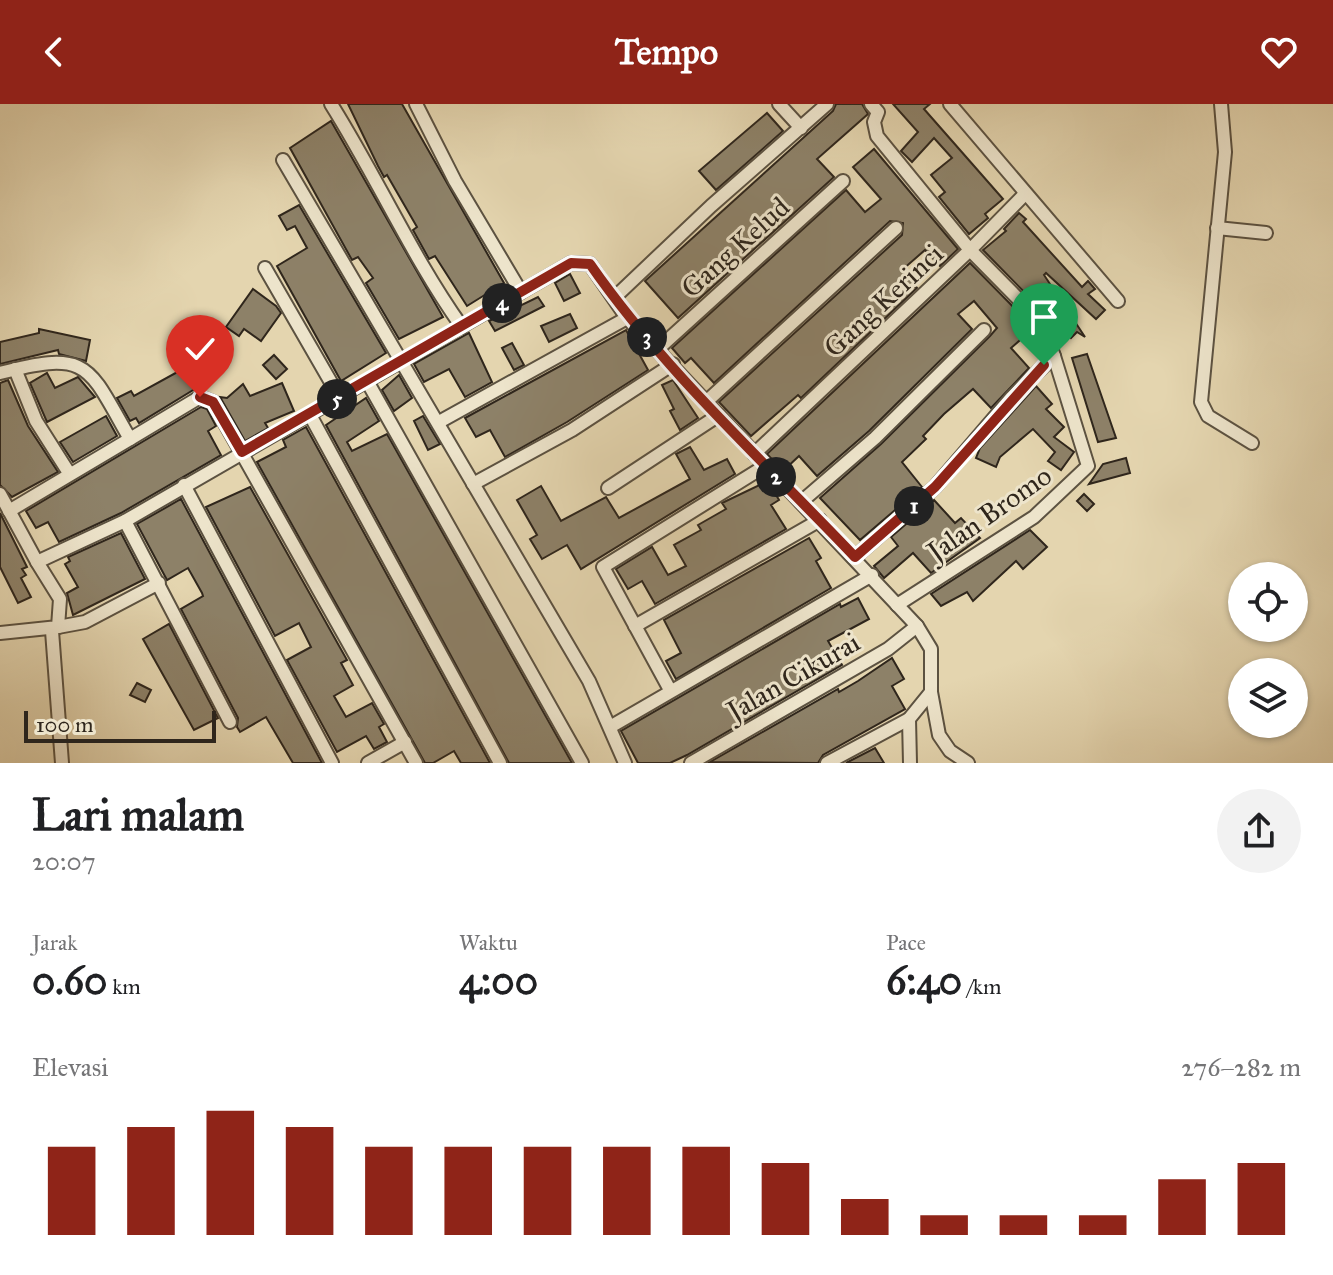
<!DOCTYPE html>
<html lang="id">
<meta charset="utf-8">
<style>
:root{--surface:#fff;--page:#f2f2f2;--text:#202124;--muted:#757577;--accent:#8f2418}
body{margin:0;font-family:"IM FELL Great Primer",serif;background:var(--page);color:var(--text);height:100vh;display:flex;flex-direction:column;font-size:30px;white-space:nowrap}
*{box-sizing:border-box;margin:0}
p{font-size:26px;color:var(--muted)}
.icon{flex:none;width:44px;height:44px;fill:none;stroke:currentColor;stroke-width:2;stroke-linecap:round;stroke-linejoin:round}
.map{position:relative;height:659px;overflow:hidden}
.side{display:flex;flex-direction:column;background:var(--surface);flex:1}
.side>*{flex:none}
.buttons{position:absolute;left:1228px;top:458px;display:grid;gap:16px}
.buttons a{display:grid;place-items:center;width:80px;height:80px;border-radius:50%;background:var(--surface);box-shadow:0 2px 6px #0004;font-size:40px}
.scale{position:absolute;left:24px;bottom:20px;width:192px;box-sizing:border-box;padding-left:8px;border:4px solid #2f261c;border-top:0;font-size:22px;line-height:28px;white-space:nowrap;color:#2f261c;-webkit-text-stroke:6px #ede4cb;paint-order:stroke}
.pin{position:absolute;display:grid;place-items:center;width:68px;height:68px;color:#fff;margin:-82px -34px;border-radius:50% 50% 50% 0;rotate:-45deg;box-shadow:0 0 8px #0007}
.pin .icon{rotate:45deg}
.km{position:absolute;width:40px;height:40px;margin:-20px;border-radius:50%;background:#222;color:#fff;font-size:22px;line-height:40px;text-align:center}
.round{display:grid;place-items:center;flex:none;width:84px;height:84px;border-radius:42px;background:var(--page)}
.headline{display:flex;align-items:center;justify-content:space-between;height:136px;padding:0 32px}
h1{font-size:44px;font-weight:800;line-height:60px}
.figures{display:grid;grid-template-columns:repeat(3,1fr);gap:12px;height:136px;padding:8px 32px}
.figures div{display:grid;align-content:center}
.figures b{font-size:40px;font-weight:800}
.figures small{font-size:22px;font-weight:400}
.figures p{font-size:22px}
.chart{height:224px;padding:16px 32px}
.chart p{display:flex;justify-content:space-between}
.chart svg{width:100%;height:144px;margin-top:8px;stroke:var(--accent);stroke-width:6}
header{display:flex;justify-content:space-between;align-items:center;height:104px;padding:0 32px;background:var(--accent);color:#fff;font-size:36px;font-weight:800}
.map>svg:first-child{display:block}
.building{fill:#8d8168;stroke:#2f261c;stroke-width:2}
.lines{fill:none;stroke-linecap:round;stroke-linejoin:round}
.minor-casing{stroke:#5c5241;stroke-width:16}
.minor{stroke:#ede4cb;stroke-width:12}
.route-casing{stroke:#fff;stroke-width:16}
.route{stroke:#8f2418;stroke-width:10}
.labels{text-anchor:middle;stroke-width:6;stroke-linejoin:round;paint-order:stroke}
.street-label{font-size:28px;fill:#2f261c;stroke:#ede4cb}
</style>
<header><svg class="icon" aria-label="back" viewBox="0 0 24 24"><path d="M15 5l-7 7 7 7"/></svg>Tempo<svg class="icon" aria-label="heart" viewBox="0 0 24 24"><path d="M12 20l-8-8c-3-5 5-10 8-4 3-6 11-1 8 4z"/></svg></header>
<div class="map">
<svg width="1333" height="659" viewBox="0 0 1333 659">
<rect width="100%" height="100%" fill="#e4d5af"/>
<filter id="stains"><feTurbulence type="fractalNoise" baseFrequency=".0025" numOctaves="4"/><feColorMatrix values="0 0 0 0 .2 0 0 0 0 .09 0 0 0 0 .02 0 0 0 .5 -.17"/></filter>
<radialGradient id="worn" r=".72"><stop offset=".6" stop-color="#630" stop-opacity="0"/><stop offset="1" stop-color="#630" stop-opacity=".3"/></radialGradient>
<g class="building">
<polygon points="348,0 402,0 504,179 467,202 435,152 429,155 413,126 417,123 387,71 384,73 378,62"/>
<polygon points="836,0 862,0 868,10 817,55 834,73 678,214 645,177 833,7"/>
<polygon points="893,0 930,0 924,5 1003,95 985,110 988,114 969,130 939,93 945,88 931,71 952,54 934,34 912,58 901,47 918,28"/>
<polygon points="767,9 783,27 716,86 699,67"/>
<polygon points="331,17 443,213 399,235 366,179 373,174 358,153 352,156 290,44"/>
<polygon points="874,45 958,145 940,162 925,146 902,166 917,184 801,294 798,291 751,332 719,298 902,131 903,119 890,117 714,279 691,254 685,259 672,244 846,86 865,108 881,95 853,63"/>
<polygon points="299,101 386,249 341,277 277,162 307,144 295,122 287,126 279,112"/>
<polygon points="1019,109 1026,115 1023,118 1082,183 1088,177 1095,185 1088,190 1105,206 1096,215 1046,169 1044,171 1085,233 1077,228 1071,234 1063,224 1067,221 1038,202 983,146 1006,127 1004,125"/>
<polygon points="970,159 1034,224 1011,244 1029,264 991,304 973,285 944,310 923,332 926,335 902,358 922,383 860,436 820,394 881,340 990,232 997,224 974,197 958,210 972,225 869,327 817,372 799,352 783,367 767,350"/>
<polygon points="570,170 580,189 564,197 555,179"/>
<polygon points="253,185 276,202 281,209 261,237 244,225 239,232 226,223"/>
<polygon points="538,193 544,202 495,227 489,217"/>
<polygon points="570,210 577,224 549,238 541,222"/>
<polygon points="39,225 90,236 86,257 59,250 58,246 0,260 0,238 39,229"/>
<polygon points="626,226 648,266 567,318 505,353 490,326 476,333 465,314"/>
<polygon points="469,229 492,278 465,293 449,265 424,278 414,260"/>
<polygon points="512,239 524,261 514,266 502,244"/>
<polygon points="205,242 221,269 139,319 136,314 130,317 117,294 131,287 134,292 192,260 188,253"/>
<polygon points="1087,250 1116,334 1098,338 1072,254"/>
<polygon points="274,251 287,265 276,275 263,261"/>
<polygon points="47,269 55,284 78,273 95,293 47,318 30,279"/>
<polygon points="399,271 412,294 394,307 382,286"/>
<polygon points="8,276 28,322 58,368 12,393 0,381 0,279"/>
<polygon points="673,276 698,314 680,326 670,307 674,305 662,281"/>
<polygon points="282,279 294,307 265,319 268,324 245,337 220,293 227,294 243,280 250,292"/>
<polygon points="1036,282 1052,300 1046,305 1064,323 1054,333 1074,348 1061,366 1048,357 1055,348 1033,325 1000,353 996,363 976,354 980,344"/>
<polygon points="366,294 379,317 347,338 352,347 387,330 572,659 509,659 326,321"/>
<polygon points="201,303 207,305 216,322 208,327 221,351 121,409 59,438 48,418 36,424 26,407"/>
<polygon points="106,312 117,332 73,358 60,338"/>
<polygon points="423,312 440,340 428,346 414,317"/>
<polygon points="306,323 490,659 461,659 454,647 433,659 425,659 257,358 286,343 283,336"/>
<polygon points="690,343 704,366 727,355 735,370 581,465 567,441 542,455 530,435 537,431 517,396 541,382 561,417 606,393 619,414 690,375 676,350"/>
<polygon points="1126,354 1130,369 1089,380 1103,360"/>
<polygon points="768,377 779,396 771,401 786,425 655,500 642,477 628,485 616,465 652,443 668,471 686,462 674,441 701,426 698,421 726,405 722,399"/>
<polygon points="250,383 347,556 341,559 353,581 334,592 346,613 372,599 384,620 379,623 387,638 374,645 366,632 337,648 287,556 311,543 299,519 275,532 206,403"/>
<polygon points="1084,390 1094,400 1087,407 1077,397"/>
<polygon points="181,395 322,659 293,659 266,613 240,628 237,623 238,614 181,505 203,492 202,489 188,464 167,476 137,420"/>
<polygon points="934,396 955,419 961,414 980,434 931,469 913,449 884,474 874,462 898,442 891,433"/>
<polygon points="0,409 27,463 22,465 26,471 21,474 31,493 18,499 0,463"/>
<polygon points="1030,426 1047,443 1023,465 1016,457 973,497 967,488 941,502 931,490"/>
<polygon points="121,429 145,475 73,511 67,489 78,483 65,460 70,457 68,453"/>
<polygon points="809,434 821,454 816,457 831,484 676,575 666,557 681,549 664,516"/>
<polygon points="858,494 869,515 828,537 842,561 687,651 670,659 638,659 621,627 840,500 841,503"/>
<polygon points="169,520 218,614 194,626 143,535"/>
<polygon points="892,554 904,575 892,582 905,605 823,651 818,659 710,658 838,585 839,588 858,577"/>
<polygon points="137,579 151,586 145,598 130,591"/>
<polygon points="875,644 884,659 846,659"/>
</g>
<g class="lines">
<defs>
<g id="minor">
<path d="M331,0c46,73 81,153 131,223"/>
<polyline points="416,0 455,77 521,188"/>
<polyline points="779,0 801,24"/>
<polyline points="871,0 878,8 874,18 877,32 970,146 1025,90"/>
<polyline points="950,0 1118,197"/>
<polyline points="1221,0 1225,48 1201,298 1208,312 1252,339"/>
<polyline points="283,56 589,577 625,659"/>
<polyline points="1217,124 1266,129"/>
<polyline points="265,164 340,294"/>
<polyline points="614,194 711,102 827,0"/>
<polyline points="659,244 843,77"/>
<polyline points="15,265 36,317 69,369"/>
<path d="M0,269c90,-24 88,-7 130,66l70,-42 13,5 203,361"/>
<polyline points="367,277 582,659"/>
<polyline points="706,298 896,124"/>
<polyline points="310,311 500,659"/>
<polyline points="439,318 627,214"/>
<polyline points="754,350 970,146 1042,219 1054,252 1012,293 935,383 855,453"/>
<polyline points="473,380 572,326 673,260"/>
<polyline points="184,381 332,659"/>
<polyline points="608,384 719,311"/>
<polyline points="0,390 37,458"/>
<polyline points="801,398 875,334 984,226"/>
<polyline points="9,407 130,335"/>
<polyline points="125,417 230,618"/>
<polyline points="897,501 1034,413 1088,362 1054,252"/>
<polyline points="635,522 820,416"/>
<polyline points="58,523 85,518 159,479"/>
<polyline points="52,527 62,659"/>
<polyline points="0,529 58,523 60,495 37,458 125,417 571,159 590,160 627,214 917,522 931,545 931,588 939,631 950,647 968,659"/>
<polyline points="670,586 603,463 765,362"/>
<polyline points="610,623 872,471"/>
<polyline points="368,659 405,638"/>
<polyline points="691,659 888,545 917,522"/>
<polyline points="827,659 909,615"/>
<polyline points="910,659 909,615 931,588"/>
</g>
</defs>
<use href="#minor" class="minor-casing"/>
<use href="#minor" class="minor"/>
</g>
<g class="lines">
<defs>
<path id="route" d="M200,293l13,5 29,50 329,-189 19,1c75,108 175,198 265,293l80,-70 109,-122"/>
</defs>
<use href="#route" class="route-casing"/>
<use href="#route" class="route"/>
</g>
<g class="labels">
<g class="street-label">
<text transform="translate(735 143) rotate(-42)" y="10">Gang Kelud</text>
<text transform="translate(883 196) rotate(-43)" y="10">Gang Kerinci</text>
<text transform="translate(989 409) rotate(-35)" y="10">Jalan Bromo</text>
<text transform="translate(793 572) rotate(-30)" y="10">Jalan Cikurai</text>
</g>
</g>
<rect width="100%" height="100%" filter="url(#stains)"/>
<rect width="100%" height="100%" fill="url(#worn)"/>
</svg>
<div class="buttons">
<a><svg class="icon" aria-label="locate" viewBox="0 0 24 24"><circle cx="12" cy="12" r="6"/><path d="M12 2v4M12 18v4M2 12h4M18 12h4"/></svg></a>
<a><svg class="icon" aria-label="layers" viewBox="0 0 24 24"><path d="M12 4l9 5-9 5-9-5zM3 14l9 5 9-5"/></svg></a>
</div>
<div class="scale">100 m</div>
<div class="pin" style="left:1044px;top:261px;background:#1e9e55"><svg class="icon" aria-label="arrive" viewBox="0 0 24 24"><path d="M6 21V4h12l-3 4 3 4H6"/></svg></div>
<div class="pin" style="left:200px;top:293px;background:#d93025"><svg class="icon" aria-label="check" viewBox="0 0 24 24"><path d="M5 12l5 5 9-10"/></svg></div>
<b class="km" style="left:914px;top:402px">1</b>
<b class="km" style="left:776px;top:373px">2</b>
<b class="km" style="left:647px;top:233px">3</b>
<b class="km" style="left:502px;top:199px">4</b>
<b class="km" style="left:337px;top:295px">5</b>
</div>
<section class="side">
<div class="headline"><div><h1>Lari malam</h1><p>20:07</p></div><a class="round"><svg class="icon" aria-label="share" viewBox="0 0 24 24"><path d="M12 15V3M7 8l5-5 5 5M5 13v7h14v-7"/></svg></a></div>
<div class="figures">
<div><p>Jarak</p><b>0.60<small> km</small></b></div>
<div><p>Waktu</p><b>4:00</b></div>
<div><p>Pace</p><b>6:40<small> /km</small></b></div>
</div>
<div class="chart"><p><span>Elevasi</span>276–282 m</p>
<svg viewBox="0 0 160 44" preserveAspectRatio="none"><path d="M5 44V17M15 44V11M25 44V6M35 44V11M45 44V17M55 44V17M65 44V17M75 44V17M85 44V17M95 44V22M105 44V33M115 44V38M125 44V38M135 44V38M145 44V27M155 44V22"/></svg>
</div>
</section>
